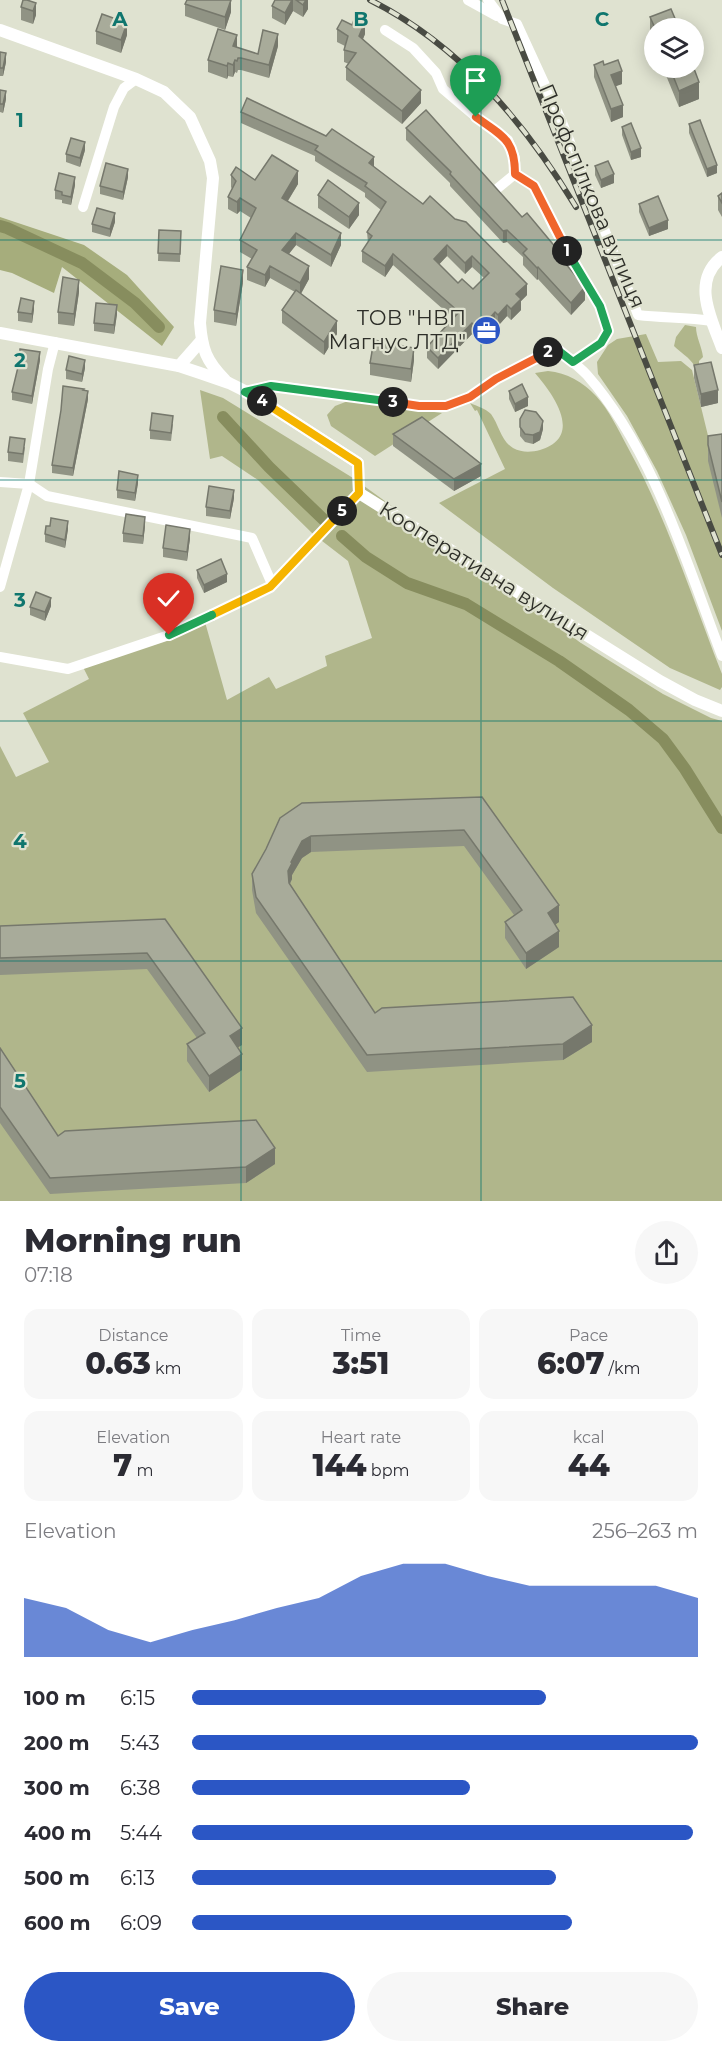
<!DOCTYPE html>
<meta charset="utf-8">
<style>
:root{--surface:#fff;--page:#f7f7f7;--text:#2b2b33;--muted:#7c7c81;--accent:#2b56c5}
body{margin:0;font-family:Montserrat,sans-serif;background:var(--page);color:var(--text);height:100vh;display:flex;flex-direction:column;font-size:22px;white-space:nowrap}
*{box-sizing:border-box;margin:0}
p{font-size:20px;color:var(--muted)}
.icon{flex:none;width:33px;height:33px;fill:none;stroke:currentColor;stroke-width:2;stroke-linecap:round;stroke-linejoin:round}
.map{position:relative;height:1201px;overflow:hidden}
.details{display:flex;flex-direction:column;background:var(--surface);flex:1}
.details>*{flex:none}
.controls{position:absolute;left:644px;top:18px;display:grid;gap:12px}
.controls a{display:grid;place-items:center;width:60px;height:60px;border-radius:50%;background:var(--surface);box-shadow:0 3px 15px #0003;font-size:30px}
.pin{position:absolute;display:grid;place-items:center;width:51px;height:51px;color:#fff;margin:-62px -26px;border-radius:50% 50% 50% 0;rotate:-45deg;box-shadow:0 0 6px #0007}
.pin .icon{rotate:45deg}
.km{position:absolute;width:30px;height:30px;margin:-15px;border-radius:50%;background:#222;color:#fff;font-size:16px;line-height:30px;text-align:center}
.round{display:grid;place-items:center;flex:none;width:63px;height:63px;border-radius:32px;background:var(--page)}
.summary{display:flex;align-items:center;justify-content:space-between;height:102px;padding:0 24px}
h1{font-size:33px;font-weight:800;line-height:45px}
.figures{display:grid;grid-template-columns:repeat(3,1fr);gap:9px;height:102px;padding:6px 24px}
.figures div{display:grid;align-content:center;border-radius:15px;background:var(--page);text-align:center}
.figures b{font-size:30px;font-weight:800}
.figures small{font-size:16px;font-weight:400}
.figures p{font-size:16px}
.chart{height:168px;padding:12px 24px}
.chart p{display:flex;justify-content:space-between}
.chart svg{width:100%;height:108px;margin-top:6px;fill:var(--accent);opacity:.7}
.cta{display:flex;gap:12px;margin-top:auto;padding:12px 24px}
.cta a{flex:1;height:69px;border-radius:36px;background:var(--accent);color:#fff;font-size:24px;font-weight:800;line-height:69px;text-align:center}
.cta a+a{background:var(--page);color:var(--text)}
ul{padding:0 24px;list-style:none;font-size:20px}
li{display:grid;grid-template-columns:96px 72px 1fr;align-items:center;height:45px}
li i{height:15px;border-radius:8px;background:var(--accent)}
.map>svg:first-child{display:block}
.green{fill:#b0b68b}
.forest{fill:#a6ad7c}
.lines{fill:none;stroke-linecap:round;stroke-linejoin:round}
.canal{stroke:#878d5e;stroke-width:12}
.minor{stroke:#fff;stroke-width:10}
.tertiary{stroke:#fff;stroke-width:12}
.rail-casing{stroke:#494b43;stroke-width:6}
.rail{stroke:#dfe2d0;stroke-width:4;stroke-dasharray:11;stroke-linecap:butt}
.wall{fill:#909384;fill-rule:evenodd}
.shaded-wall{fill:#76786c}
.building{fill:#a8ab9a;stroke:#76786c;stroke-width:1.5;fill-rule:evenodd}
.split-1-casing{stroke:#fff;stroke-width:12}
.split-2-casing{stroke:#fff;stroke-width:12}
.split-3-casing{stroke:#fff;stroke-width:12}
.split-4-casing{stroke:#fff;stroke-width:12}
.split-5-casing{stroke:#fff;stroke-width:12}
.split-6-casing{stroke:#fff;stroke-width:12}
.split-7-casing{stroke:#fff;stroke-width:12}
.split-1{stroke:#f0652b;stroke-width:8}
.split-2{stroke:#22a559;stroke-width:8}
.split-3{stroke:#f0652b;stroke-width:8}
.split-4{stroke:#22a559;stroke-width:8}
.split-5{stroke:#f5b400;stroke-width:8}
.split-6{stroke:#f5b400;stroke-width:8}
.split-7{stroke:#22a559;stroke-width:8}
.grid{fill:none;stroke:#0f766e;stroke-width:1.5;stroke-opacity:0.55}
.labels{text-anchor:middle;stroke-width:4.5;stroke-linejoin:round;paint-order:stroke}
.street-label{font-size:21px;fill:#2d2e28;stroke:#dfe2d0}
.poi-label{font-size:21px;fill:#2d2e28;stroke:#dfe2d0;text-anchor:end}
.grid-label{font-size:20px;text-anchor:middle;font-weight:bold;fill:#0f766e;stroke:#dfe2d0;stroke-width:4.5;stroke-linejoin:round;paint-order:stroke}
</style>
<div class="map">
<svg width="722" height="1201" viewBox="0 0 722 1201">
<rect width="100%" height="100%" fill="#dfe2d0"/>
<g class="green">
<path d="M685,325l11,2c0,10 6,20 7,30l-4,4v4h-5c-5,-8 -13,-12 -20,-19l2,-9z"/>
<polygon points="646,334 658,362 681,361 692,370 712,452 722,505 722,631 686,535 657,471 627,416 598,374 597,362 608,345 617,339"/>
<path d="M548,371c19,2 35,11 48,25 13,14 22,33 31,50 40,72 65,152 95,228v13l-2,3 -50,-22 -117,-80 -114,-85 66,-34 -28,-59 -2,1 -5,-8c7,3 16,6 21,11 8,11 10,27 22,34 9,5 19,4 27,2 44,-13 14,-55 -5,-77z"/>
<polygon points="200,390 223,398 353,478 581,643 663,694 711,718 722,721 722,1201 0,1201 0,746 16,777 49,762 23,713 89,679 83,667 205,622 227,700 269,677 276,689 327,666 325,656 372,638 348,561 313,534 258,480 222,456 210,459"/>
<polygon points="348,401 442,413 375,456 331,426 327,415 335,406"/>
</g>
<polygon class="forest" points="0,217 84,245 127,275 174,327 162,346 62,267 54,293 12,273 0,270"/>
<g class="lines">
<g class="canal">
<polyline points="0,226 7,228 82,263 135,303 159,327"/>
<polyline points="223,417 269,467 324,520"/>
<polyline points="342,536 366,557 407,583 466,604 559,661 629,710 663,739 685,769 722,828"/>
</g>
<g class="minor">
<polyline points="468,0 497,16"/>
<path d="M488,0l14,19 15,5 45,98 76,193c25,3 49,2 74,6"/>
<polyline points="385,30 413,48 436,73 443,89 476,117 508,140 515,158 515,174"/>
<polyline points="498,188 515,174 534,186 554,228 600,306 608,331 601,343 573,362"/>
<polyline points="83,207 114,107 124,88 136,79"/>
<path d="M245,392l26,-7 148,21h27l24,-9 26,-18 59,-31c11,9 23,17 32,27 67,76 99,187 135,281"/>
<polyline points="0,482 29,484 47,496 252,538 272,584"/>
<polyline points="0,587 29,484 48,369 55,342"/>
<polyline points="0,657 68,669 169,635 270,587 359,493"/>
</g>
<g class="tertiary">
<path d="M0,30l136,49 28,13 26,25 20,44 3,17 -13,145c2,26 6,38 25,57"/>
<path d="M722,257c-31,24 -11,61 0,91"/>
<polyline points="0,333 179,366 200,373 229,383 253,395 358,463 359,493 660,681 695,700 722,711"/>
<polyline points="179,366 201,341"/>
</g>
<defs>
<g id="rail">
<path d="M370,0c90,45 155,123 206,207"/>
<polyline points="502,0 722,555"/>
</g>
</defs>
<use href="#rail" class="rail-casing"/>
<use href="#rail" class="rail"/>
</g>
<g class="wall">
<polygon points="27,0 36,15 33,24 21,20 21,7"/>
<polygon points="275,0 308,0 308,9 303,17 293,11 285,25 272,18 272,6"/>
<polygon points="185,4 231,12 225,30 185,16"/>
<polygon points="650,17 679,28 654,28 654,43 650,33"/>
<polygon points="337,29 365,34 363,39 421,103 402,124 346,80 346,67 349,64 344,62 344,50 345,46 337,42"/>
<polygon points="96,31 127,35 121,53 96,44"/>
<polygon points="278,46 269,78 241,70 238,70 237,73 235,72 233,77 228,76 227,79 208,72 208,60 258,54"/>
<polygon points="0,52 6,62 3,76 0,76"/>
<polygon points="594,65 604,65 622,84 615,86 623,117 611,122 594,77"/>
<polygon points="663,68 693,68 699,99 679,107"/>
<polygon points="0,90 6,99 3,113 0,112"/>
<path d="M241,112l133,55 153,128 -6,6v9l-10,10 -4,-4 -9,10 -3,-2 -16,17 -7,-7 -34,35 -11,-11v-11l26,-29 -60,-53 -8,12 -23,-15v-11l6,-8 -1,-11 14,-22 -16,-13v-4l-50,-32v-5l-74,-33zM447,256l18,18 7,-7 12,11 -11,11 -15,-6 -19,-19z"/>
<polygon points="689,124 717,173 707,177 689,133"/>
<polygon points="622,127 641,157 631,160 622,135"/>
<polygon points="406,128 522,217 557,253 585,300 571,315 538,279 537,280 523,265 523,257 507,242 503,243 450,186 450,183 406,140"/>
<polygon points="85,150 80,167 66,162 66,154"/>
<polygon points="595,166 614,183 601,188 595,175"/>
<polygon points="231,175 255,180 298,184 288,201 341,245 331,267 296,245 289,254 309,279 301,294 337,334 324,355 282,323 282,310 295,292 270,278 265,287 247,280 247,267 252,259 240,252 240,240 251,218 240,211 237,214 228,209 228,197 232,189 231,187"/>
<polygon points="128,177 123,200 100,194 100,186"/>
<polygon points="75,185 71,205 62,203 62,200 55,199 55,190"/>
<polygon points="722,193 722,217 718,210 718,196"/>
<polygon points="318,195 359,215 349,229 318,208"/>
<polygon points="639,204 668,229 649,236 639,212"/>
<polygon points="115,222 110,237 92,232 92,224"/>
<polygon points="159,230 181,231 180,262 158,261"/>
<polygon points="243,282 236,326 214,322 214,310"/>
<polygon points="79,292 74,326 58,324 58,312"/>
<polygon points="34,309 32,323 18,321 18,312"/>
<polygon points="117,314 114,334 94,331 94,323"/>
<polygon points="40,360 32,404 12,400 12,392"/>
<polygon points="414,360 411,382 370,375 370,363"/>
<polygon points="694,365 718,403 701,407 694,378"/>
<polygon points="85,368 82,382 66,379 66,370"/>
<polygon points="83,390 88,399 73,476 52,473 52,465"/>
<polygon points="509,391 528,406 515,412 509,399"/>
<polygon points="520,419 543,429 540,440 533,444 525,442 520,436"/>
<polygon points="173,424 171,441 150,439 150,430"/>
<polygon points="393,434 481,476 454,491 393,446"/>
<polygon points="722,434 722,518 708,461 708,436"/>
<polygon points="25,447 23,463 8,461 8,452"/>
<polygon points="138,483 135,501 117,498 117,490"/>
<polygon points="234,498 230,519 206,516 206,507"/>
<polygon points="145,525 143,544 123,542 123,533"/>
<polygon points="68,529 65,548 45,542 45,534"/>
<polygon points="190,538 187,561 163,557 163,548"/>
<polygon points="197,570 227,582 204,593 197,578"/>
<polygon points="51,606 45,621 30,615 30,607"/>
<polygon points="482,797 559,922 555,924 559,947 526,969 505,938 505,922 514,915 464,846 311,852 302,858 292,875 292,879 290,884 375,1013 592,1042 563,1060 367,1072 256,913 252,890 252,874 266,849 280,818"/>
<polygon points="165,919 242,1045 238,1047 242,1070 209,1092 187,1061 187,1044 197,1038 147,969 0,975 0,926"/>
<polygon points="0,1048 58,1136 275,1164 246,1183 50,1194 0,1123"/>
</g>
<g class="shaded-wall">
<polygon points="231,0 231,12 225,30 225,17"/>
<polygon points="292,0 293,0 293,11 285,25 285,13"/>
<polygon points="306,0 308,0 308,9 303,17 303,5"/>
<polygon points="36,3 36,15 33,24 33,11"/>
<polygon points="365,22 365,34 359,48 359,36"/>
<polygon points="127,23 127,35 121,53 121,40"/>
<polygon points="278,34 278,46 269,78 269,65"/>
<polygon points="237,35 237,48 233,46"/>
<polygon points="6,53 6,62 3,76 3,68"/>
<polygon points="235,60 235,72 233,77 233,65"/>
<polygon points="228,63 228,76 227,79 227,66"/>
<polygon points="622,71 622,84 611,88 611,75"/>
<polygon points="699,82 699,99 679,107 679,91"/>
<polygon points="421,90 421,103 402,124 402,111"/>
<polygon points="6,91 6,99 3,113 3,104"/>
<polygon points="623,105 623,117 611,122 611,109"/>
<polygon points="85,142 85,150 80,167 80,158"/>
<polygon points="641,148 641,157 631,160 631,152"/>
<polygon points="374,157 374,168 369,163"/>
<polygon points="717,165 717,173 707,177 707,169"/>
<polygon points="128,169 128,177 123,200 123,192"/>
<polygon points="298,171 298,184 282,210 282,198"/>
<polygon points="614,174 614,183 601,188 601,180"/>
<polygon points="75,177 75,185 71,205 71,197"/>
<polygon points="240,198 240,211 237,214 237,202"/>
<polygon points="359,203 359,215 349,229 349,217"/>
<polygon points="115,213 115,222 110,237 110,229"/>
<polygon points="668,220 668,229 649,236 649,228"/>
<polygon points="507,230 507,242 503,243 503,231"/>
<polygon points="296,233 296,245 282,262 282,250"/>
<polygon points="341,233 341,245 331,267 331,255"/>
<polygon points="447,245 447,256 434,270 434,259"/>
<polygon points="393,254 393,265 385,277 385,266"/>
<polygon points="472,256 472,267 465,274 465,263"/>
<polygon points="270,266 270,278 265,287 265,275"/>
<polygon points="309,266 309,279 300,295 300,283"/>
<polygon points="538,267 538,279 537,280 537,268"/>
<polygon points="243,270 243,282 236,326 236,314"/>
<polygon points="79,280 79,292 74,326 74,314"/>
<polygon points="527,284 527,295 521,301 521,310 511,320 511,309 516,294"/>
<polygon points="585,287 585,300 571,315 571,303"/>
<polygon points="34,301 34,309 32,323 32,314"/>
<polygon points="117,305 117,314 114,334 114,325"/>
<polygon points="507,305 507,316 498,326 498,315"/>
<polygon points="495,312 495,324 479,341 479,330"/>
<polygon points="337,321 337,334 324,355 324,342"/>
<polygon points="472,323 472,334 438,369 438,358"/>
<polygon points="414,348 414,360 411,382 411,369"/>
<polygon points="40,352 40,360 32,404 32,396"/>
<polygon points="85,360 85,368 82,382 82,374"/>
<polygon points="718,390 718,403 701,407 701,394"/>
<polygon points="88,391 88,399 73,476 73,468"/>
<polygon points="528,397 528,406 515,412 515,404"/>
<polygon points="543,421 543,429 540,440 533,444 533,435"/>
<polygon points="481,464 481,476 454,491 454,479"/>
<polygon points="138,475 138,483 135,501 135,493"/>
<polygon points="234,490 234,498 230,519 230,511"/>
<polygon points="145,517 145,525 143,544 143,536"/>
<polygon points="68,521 68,529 65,548 65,540"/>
<polygon points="190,529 190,538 187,561 187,552"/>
<polygon points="227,574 227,582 204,593 204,585"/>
<polygon points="51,598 51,606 45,621 45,612"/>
<polygon points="311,836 311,852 302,858 292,875 292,879 288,887 288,871 291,862 302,841"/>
<polygon points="559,905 559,922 548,930 548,913"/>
<polygon points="559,931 559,947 526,969 526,953"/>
<polygon points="592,1025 592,1042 563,1060 563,1044"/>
<polygon points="242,1028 242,1045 230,1052 230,1036"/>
<polygon points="242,1054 242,1070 209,1092 209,1076"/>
<polygon points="275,1148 275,1164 246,1183 246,1167"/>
</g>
<g class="building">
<polygon points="23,0 27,0 36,3 33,11 21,7"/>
<polygon points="187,0 231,0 225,17 185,4"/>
<polygon points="275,0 292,0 285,13 272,6"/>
<polygon points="296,0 306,0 303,5"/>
<polygon points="671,9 679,28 655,28 650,17"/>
<polygon points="102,14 127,23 121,40 96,31"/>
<polygon points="355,17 365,22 359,36 421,90 402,111 346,67 356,53 344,50 348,36 337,29 342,20 352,25"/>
<polygon points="218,29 237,35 233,46 258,54 263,30 278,34 269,65 241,58 238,58 237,61 235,60 233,65 228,63 227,66 208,60"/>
<polygon points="0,52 6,53 3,68 0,68"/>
<polygon points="618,60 622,71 611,75 623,105 611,109 594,65 603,61 604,65"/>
<polygon points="693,66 699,82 679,91 670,68 693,68"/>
<polygon points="0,90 6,91 3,104 0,104"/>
<path d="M247,98l79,38 6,-7 42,28 -5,6 54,41 7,-8 25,23 11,3 61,62 -11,10 5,5 -10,10 -4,-4 -9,10 -3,-3 -16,18 -7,-7 -34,35 -11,-11 32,-35 -66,-58 -8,12 -23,-15 10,-15 -5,-4 19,-30 -21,-16 2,-3 -52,-33 3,-4 -77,-34zM447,245l18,18 7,-7 17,17 -16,16 -11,-10 -4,4 -24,-24z"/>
<polygon points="426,110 522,217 527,213 557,249 555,251 585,287 571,303 538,267 537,268 523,253 527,249 507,230 503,231 450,174 451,172 406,128"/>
<polygon points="700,120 717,165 707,169 689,124"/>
<polygon points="631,123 641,148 631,152 622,127"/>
<polygon points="71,138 85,142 80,158 66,154"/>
<polygon points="272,155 298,171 282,198 341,233 331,255 296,233 282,250 309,266 300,283 270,266 265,275 247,267 257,250 240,240 256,208 240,198 237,202 228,197 236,181 231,175 236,167 255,180"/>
<polygon points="608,161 614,174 601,180 595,166"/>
<polygon points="106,163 128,169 123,192 100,186"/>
<polygon points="59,173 75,177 71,197 62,195 62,192 55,190"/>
<polygon points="328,180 359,203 349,217 318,195"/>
<polygon points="722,193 722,203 718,196"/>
<polygon points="658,196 668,220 649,228 639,204"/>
<polygon points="97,208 115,213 110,229 92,224"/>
<polygon points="159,230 181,231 180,254 158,253"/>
<polygon points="221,266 243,270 236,314 214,310"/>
<polygon points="63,277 79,280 74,314 58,312"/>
<polygon points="296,290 337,321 324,342 282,310"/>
<polygon points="21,298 34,301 32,314 18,312"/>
<polygon points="96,303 117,305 114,325 94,323"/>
<polygon points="374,340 414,348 411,369 370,363"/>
<polygon points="20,349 40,352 32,396 12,392 19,363"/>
<polygon points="69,356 85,360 82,374 66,370"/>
<polygon points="711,362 718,390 701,394 694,365"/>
<polygon points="522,384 528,397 515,404 509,391"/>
<polygon points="63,386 84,389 83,390 88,391 73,468 52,465 61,410"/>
<polygon points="525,410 536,412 543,421 540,432 533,435 525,434 520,427 520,419"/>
<polygon points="152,413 173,416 171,433 150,430"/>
<polygon points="422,417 481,464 454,479 393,434"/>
<polygon points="722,434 722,502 708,445 708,436"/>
<polygon points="10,437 25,439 23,454 8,452"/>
<polygon points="119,471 138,475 135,493 117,490"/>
<polygon points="209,486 234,490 230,511 206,507"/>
<polygon points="126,514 145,517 143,536 123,533"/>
<polygon points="51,518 68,521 65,540 45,534 46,526 50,526"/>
<polygon points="166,525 190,529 187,552 163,548"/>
<polygon points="221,559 227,574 204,585 197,570"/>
<polygon points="36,592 51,598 45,612 30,607"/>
<polygon points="482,797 559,905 548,913 559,931 526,953 505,922 522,910 464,830 311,836 302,841 291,862 292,863 288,871 289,883 375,1013 382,1008 573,997 592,1025 563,1044 367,1055 256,897 252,874 266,849 280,818 302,803"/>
<polygon points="165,919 242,1028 230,1036 242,1054 209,1076 187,1044 205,1033 147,953 0,958 0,926"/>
<polygon points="0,1048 58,1136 65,1131 256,1120 275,1148 246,1167 50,1178 0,1107"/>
</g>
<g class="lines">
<defs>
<path id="split-1" d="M476,117c26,19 39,22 39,57l19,12 33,65"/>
<polyline id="split-2" points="548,352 555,348 573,362 601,343 608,331 600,306 567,251"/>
<polyline id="split-3" points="393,402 419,406 446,406 470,397 496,379 548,352"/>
<polyline id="split-4" points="262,401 245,392 271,386 393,402"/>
<polyline id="split-5" points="262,401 358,463 359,493 342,511"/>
<polyline id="split-6" points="212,615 270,587 342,511"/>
<polyline id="split-7" points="169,635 212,615"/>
</defs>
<use href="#split-1" class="split-1-casing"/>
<use href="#split-2" class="split-2-casing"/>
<use href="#split-3" class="split-3-casing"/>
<use href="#split-4" class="split-4-casing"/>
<use href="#split-5" class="split-5-casing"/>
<use href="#split-6" class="split-6-casing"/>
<use href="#split-7" class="split-7-casing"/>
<use href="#split-1" class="split-1"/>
<use href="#split-2" class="split-2"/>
<use href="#split-3" class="split-3"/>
<use href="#split-4" class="split-4"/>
<use href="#split-5" class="split-5"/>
<use href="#split-6" class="split-6"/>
<use href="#split-7" class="split-7"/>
</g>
<path class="grid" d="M241,0v1201M481,0v1201M0,240h722M0,480h722M0,721h722M0,961h722"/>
<defs>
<symbol id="office-disc" viewBox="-11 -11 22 22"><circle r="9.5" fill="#2b56c5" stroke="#dfe2d0"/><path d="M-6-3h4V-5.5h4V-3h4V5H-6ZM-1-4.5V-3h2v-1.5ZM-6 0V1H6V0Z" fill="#fff"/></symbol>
</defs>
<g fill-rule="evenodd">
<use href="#office-disc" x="470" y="314" width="33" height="33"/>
</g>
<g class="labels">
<g class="street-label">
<text transform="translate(592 196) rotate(67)" y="7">Профспілкова вулиця</text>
<text transform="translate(484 571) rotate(32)" y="7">Кооперативна вулиця</text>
</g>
<g class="poi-label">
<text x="466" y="325">ТОВ "НВП<tspan x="466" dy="24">Магнус ЛТД"</tspan></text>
</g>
</g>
<g class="grid-label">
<text x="120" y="26">A</text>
<text x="361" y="26">B</text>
<text x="602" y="26">C</text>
<text x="20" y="127">1</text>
<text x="20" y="367">2</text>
<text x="20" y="607">3</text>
<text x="20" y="848">4</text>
<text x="20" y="1088">5</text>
</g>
</svg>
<div class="controls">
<a><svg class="icon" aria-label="layers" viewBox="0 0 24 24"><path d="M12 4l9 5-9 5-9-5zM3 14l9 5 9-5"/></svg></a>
</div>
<div class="pin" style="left:476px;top:117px;background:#1e9e55"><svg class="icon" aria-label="arrive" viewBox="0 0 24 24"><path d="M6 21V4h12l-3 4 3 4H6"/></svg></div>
<div class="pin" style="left:169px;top:635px;background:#d93025"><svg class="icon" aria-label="check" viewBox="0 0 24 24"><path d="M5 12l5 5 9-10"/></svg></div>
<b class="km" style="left:567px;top:251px">1</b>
<b class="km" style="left:548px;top:352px">2</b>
<b class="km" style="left:393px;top:402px">3</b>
<b class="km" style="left:262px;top:401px">4</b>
<b class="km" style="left:342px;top:511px">5</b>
</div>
<section class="details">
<div class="summary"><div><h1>Morning run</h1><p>07:18</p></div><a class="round"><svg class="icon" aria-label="share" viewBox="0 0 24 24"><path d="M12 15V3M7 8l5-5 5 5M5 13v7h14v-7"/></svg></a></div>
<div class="figures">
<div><p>Distance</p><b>0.63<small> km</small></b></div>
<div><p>Time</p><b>3:51</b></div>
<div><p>Pace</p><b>6:07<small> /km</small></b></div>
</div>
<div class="figures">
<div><p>Elevation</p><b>7<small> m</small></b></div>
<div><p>Heart rate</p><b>144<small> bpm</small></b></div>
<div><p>kcal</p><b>44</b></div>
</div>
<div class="chart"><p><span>Elevation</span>256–263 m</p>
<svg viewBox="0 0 160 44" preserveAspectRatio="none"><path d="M0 44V20L10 24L20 33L30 38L40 33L50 29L60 24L70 20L80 11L90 6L100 6L110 11L120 15L130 15L140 15L150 15L160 20V44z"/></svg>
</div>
<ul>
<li><b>100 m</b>6:15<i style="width:70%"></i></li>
<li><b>200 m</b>5:43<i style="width:100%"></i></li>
<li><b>300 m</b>6:38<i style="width:55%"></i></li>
<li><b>400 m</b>5:44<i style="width:99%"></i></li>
<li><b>500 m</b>6:13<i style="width:72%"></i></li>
<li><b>600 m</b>6:09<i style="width:75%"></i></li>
</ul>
<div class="cta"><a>Save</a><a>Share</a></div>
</section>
